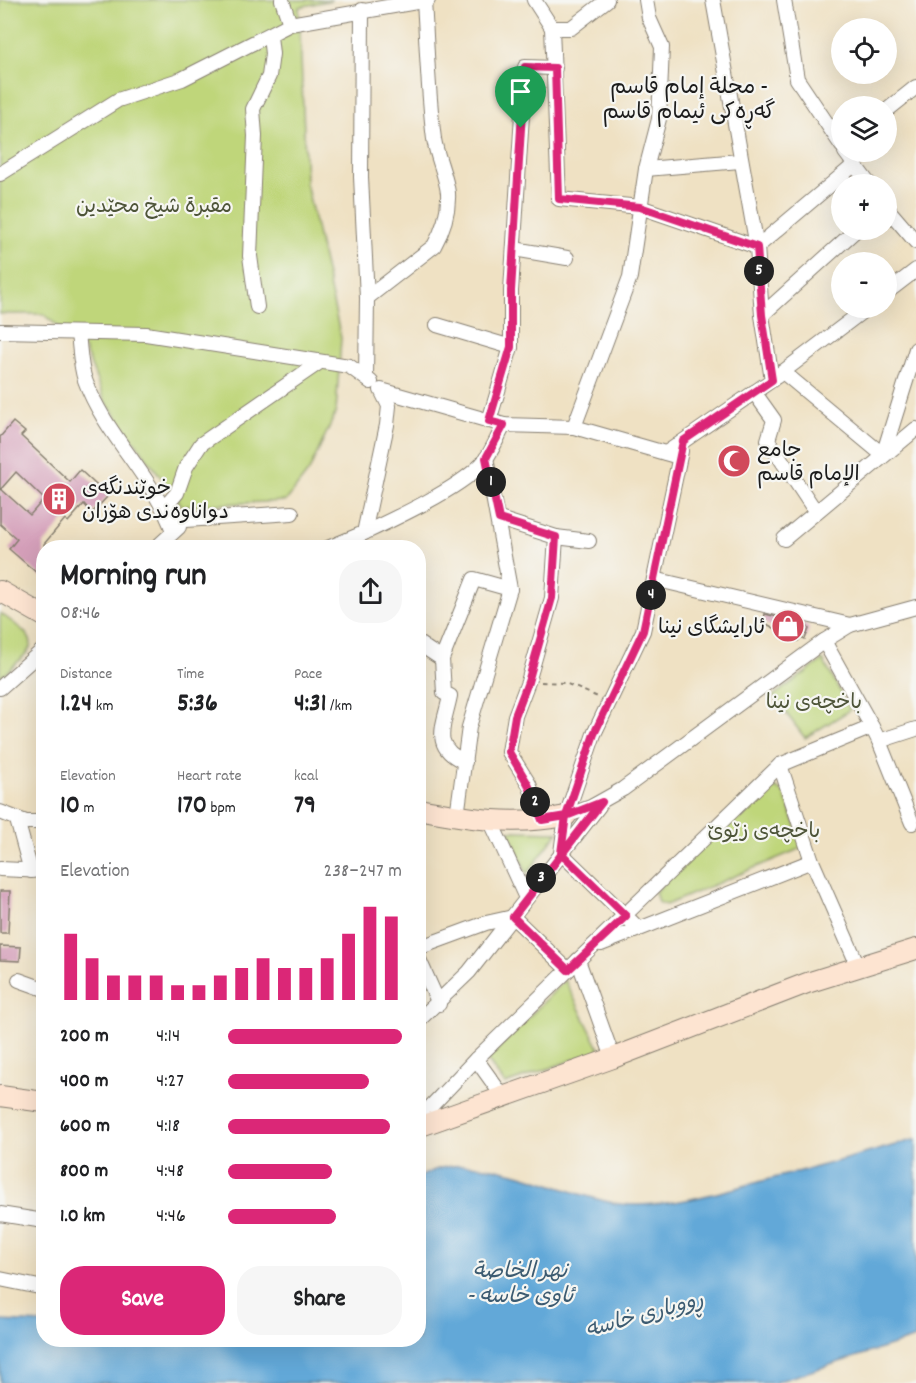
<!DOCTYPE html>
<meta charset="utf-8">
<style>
:root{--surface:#fff;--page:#f6f6f6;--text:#202124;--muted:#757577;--accent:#db2777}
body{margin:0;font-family:Dekko,"Playpen Sans Arabic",sans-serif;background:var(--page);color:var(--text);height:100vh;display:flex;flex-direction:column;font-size:22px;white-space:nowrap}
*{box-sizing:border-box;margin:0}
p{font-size:20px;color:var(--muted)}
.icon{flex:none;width:33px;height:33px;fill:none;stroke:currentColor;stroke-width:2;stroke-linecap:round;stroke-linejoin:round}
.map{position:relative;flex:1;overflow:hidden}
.side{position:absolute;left:36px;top:540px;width:390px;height:807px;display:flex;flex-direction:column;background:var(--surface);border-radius:24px;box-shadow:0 6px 24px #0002}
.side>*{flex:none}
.fabs{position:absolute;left:831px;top:18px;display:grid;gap:12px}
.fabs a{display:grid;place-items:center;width:66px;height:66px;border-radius:50%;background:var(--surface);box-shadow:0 6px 24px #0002;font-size:30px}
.pin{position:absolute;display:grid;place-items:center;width:51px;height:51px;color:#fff;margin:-62px -26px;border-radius:50% 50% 50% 0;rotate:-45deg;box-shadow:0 0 6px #0007}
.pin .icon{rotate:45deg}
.km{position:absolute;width:30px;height:30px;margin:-15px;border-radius:50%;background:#222;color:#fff;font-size:16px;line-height:30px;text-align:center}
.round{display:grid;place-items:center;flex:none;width:63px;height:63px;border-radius:24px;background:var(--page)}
.overview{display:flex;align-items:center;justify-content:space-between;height:102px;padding:0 24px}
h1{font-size:33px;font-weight:700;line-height:45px}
.metrics{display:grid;grid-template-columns:repeat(3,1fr);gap:9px;height:102px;padding:6px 24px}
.metrics div{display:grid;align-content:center}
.metrics b{font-size:26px;font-weight:700}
.metrics small{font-size:16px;font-weight:400}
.metrics p{font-size:16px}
.chart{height:168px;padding:12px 24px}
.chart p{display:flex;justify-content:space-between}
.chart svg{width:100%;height:108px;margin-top:6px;stroke:var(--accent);stroke-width:6}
.cta{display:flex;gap:12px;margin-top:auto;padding:12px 24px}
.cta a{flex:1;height:69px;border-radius:24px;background:var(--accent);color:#fff;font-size:24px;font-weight:700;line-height:69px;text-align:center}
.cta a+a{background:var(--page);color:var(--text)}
ul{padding:0 24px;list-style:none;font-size:20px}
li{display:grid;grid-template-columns:96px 72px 1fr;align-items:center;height:45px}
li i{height:15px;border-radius:8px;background:var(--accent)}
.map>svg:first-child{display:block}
.green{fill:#bfd67a;stroke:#6e794b;stroke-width:1.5}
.water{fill:#62a8d8;stroke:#3f627a;stroke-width:1.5}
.building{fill:#d49fb9;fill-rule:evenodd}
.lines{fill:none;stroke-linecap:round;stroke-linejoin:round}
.street-casing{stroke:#867e70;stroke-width:16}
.secondary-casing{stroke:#867e70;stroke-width:22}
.path{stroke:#867e70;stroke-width:2;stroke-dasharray:4.5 4.5;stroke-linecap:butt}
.street{stroke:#fff;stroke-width:14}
.secondary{stroke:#fde4d1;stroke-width:20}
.route-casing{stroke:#fff;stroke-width:12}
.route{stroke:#db2777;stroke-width:8}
.labels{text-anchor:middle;stroke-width:4.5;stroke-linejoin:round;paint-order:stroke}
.park-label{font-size:21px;fill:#4d5438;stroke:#f6f6f2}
.poi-label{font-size:21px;fill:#1c1c1c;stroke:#f6f6f2;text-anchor:start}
.neighbourhood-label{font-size:22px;fill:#1c1c1c;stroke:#f6f6f2}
.water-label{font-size:22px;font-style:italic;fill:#3c5b71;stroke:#f6f6f2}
</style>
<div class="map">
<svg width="916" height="1383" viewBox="0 0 916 1383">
<rect width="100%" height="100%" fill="#f6f6f2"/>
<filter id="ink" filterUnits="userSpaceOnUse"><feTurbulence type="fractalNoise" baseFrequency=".0167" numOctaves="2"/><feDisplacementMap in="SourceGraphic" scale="12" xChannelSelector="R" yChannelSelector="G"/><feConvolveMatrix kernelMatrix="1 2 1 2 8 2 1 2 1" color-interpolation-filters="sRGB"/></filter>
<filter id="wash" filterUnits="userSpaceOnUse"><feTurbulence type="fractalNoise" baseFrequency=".008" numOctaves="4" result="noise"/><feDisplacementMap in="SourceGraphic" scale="24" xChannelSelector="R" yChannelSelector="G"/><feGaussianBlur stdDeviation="1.35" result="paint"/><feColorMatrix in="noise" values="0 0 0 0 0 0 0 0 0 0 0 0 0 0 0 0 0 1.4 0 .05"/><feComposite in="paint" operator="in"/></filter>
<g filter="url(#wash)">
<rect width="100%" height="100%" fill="#efe1c3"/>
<g class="green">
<polygon points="0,0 332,0 299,7 306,183 341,338 336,412 309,471 286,501 182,506 105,401 84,348 43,314 0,314"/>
<path d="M0,613c45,32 37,31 0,65z"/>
<polygon points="823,660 850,710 805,738 773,696"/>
<polygon points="769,784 783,792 804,847 666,905 658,902 655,892"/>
<polygon points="509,831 558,832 527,874"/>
<polygon points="565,980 600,1050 505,1084 487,1060"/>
</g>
<path class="water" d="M916,1139v199l-143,45h-773v-62l43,2 1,17h374l1,-162c54,-37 143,18 201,26 48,5 96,-11 142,-23 52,-13 103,-27 154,-42z"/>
<g id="blocks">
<g class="building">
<path d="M13,422l12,10 -4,4 49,46 10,-12 28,26 -16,17 -8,-9 -16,18 -3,-3 -21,25v35l-35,-30 8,-10 -17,-15v-87zM16,472l28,27 -14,16 -29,-26z"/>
<polygon points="765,614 806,624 809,629 805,639 801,637 798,641 763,622"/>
<polygon points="0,891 10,891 8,933 0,933"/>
<polygon points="0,946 21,947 20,961 0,960"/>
</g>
</g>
</g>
<g filter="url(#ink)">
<use href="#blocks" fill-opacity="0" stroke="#867e70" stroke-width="1.5"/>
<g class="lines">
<defs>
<g id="street">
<polyline points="282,0 290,24"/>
<polyline points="534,0 552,28 571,28 607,0"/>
<polyline points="784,0 797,79 842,146"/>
<polyline points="362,10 361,177 367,298"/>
<polyline points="552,28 559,199 640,207 757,247 854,165"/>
<polyline points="886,111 916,87"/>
<polyline points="845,152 869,184"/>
<polyline points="646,169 740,161"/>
<polyline points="0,174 118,100 182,79 290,24 428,0"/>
<polyline points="886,207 916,242"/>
<polyline points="514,249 567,258"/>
<polyline points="886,293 916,270"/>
<polyline points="257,307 250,256 255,136 253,109 269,76 272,54 270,36"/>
<polyline points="762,315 856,230"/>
<polyline points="437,325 511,347"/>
<polyline points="0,331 146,334 349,366 371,382"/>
<path d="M78,334c2,15 2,31 7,46 20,55 68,96 88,151"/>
<polyline points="783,372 883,455 916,349"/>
<polyline points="776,377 867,308"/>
<path d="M366,378l1,-80 67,-52c9,-16 15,-34 14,-53 -2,-18 -11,-35 -14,-54 -6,-45 -7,-92 -10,-138"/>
<polyline points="754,392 774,420 768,440 816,512"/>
<polyline points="489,421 511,347 511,291 525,67 555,68"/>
<polyline points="574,427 630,277 646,169 659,119 662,47 649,18 646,0"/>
<polyline points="666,453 772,380 762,315 757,247 713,0"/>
<polyline points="486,458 510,589"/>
<polyline points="164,508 177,493 186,467 201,444 320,362"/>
<polyline points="499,519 556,537 552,598 528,682 515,716 509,752 529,784 542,820"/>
<polyline points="170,521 292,513"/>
<path d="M364,533c32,-15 92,-43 117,-68 10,-10 16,-27 23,-40"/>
<polyline points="556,537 589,541"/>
<polyline points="784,539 916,429"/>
<polyline points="156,548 179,527"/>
<polyline points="328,548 364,533 387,425 389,406 381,390 504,425 574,427 679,457"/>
<polyline points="654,579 850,625"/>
<polyline points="824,641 872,727"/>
<polyline points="418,643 442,659"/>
<polyline points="0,688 44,649"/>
<polyline points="879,741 912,823"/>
<polyline points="780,765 812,861 859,968"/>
<polyline points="0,812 26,822 44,822"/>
<path d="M457,816l12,-89 41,-138 -36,-10 -32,80 2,34 6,3c-6,30 -20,51 15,66"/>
<polyline points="566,816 594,734 643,631 681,451"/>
<polyline points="17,820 31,871"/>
<polyline points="491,822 526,898"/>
<polyline points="0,869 44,871"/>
<polyline points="638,928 561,853 566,816 591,807 623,789 824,641 850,625 916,607"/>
<polyline points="601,944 812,861"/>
<polyline points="418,948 486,923 513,917 568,970"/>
<polyline points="418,957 439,1004"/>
<polyline points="578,960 613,1058"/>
<polyline points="19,980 44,989"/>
<polyline points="418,1021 469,972 599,806"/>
<polyline points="476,1059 504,1098"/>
<polyline points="418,1120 476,1059 780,765 872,727 879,741 916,729"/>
<polyline points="0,1214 44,1221"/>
<polyline points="0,1279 44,1288"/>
</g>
<g id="secondary">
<polyline points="0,591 44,616"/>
<path d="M418,809c55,10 93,17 148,7"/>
<polyline points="0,1096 44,1102"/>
<polyline points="418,1127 613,1058 807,983 916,949"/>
</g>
</defs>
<use href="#street" class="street-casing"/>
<use href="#secondary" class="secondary-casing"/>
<polyline class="path" points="541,682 565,683 598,697"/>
<use href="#street" class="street"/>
<use href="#secondary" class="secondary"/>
</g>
</g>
<g class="lines" filter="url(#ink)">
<defs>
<polyline id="route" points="521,128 511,291 511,347 489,421 504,425 486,458 499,519 556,537 552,598 528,682 515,716 509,752 528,784 542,820 566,816 561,853 626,916 568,970 513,917 602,802 566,816 594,734 643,631 683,441 772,380 762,315 757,247 640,207 559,199 555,68 525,67 521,128"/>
</defs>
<use href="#route" class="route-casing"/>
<use href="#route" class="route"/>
</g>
<defs>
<symbol id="mosque-disc" viewBox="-11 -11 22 22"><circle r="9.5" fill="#d1495b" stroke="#f6f6f2"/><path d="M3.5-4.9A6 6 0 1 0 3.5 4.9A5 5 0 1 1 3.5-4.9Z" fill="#fff"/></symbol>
<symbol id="building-disc" viewBox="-11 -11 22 22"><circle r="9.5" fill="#d1495b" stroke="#f6f6f2"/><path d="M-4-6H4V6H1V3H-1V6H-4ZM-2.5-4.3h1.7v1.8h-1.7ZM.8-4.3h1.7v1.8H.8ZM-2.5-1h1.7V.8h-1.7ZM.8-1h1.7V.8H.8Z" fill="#fff"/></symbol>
<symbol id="shop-disc" viewBox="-11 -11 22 22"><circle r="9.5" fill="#d1495b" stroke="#f6f6f2"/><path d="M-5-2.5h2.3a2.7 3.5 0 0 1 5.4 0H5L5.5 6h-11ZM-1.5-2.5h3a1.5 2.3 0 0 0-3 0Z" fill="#fff"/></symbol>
</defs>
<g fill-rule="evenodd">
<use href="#mosque-disc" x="715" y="442" width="38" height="38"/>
<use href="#building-disc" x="40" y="480" width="38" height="38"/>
<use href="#shop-disc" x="769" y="607" width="38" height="38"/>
</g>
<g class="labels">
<g class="park-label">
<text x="154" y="212">مقبرة شيخ محێدین</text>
<text x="814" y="708">باخچەی نینا</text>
<text x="764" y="837">باخچەی زێوێ</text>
</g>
<g class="poi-label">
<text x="757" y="456">جامع<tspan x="757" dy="24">الإمام قاسم</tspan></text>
<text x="82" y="494">خوێندنگەی<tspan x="82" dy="24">دواناوەندی هۆزان</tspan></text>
<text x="765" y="633" text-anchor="end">ئارایشگای نینا</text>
</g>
<g class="neighbourhood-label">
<text x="689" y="93">محلة إمام قاسم -<tspan x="689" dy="25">گەڕەکی ئیمام قاسم</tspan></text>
</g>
<g class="water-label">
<text x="520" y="1277">نهر الخاصة<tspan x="520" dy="25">- ئاوی خاسە</tspan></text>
<text transform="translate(644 1313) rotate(-15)" y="8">ڕووباری خاسە</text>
</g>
</g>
</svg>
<div class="fabs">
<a><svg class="icon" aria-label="locate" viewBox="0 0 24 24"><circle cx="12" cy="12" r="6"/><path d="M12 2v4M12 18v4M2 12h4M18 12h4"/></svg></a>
<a><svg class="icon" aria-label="layers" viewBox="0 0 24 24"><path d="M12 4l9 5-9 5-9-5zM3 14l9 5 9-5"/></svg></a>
<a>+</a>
<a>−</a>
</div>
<div class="pin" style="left:521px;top:128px;background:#1e9e55"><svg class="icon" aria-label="arrive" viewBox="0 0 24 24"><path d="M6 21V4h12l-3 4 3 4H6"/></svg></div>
<b class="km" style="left:491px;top:482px">1</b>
<b class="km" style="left:535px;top:802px">2</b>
<b class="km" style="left:541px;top:878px">3</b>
<b class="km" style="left:651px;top:595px">4</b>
<b class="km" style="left:759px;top:271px">5</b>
<section class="side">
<div class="overview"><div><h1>Morning run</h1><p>08:46</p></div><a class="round"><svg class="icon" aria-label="share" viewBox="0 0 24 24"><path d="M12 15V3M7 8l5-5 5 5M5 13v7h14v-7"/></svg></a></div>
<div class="metrics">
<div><p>Distance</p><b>1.24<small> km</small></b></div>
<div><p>Time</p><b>5:36</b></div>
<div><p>Pace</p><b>4:31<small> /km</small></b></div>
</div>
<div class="metrics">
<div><p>Elevation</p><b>10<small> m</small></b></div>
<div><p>Heart rate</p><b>170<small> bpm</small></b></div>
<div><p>kcal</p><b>79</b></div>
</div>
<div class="chart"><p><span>Elevation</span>238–247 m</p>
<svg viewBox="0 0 160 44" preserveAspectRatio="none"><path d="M5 44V17M15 44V27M25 44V34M35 44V34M45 44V34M55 44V38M65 44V38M75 44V34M85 44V31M95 44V27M105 44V31M115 44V31M125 44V27M135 44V17M145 44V6M155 44V10"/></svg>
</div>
<ul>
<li><b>200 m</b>4:14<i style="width:100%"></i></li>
<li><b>400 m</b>4:27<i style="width:81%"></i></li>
<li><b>600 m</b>4:18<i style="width:93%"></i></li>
<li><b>800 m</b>4:48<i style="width:60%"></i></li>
<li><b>1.0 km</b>4:46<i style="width:62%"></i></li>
</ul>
<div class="cta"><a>Save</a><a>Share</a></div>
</section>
</div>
